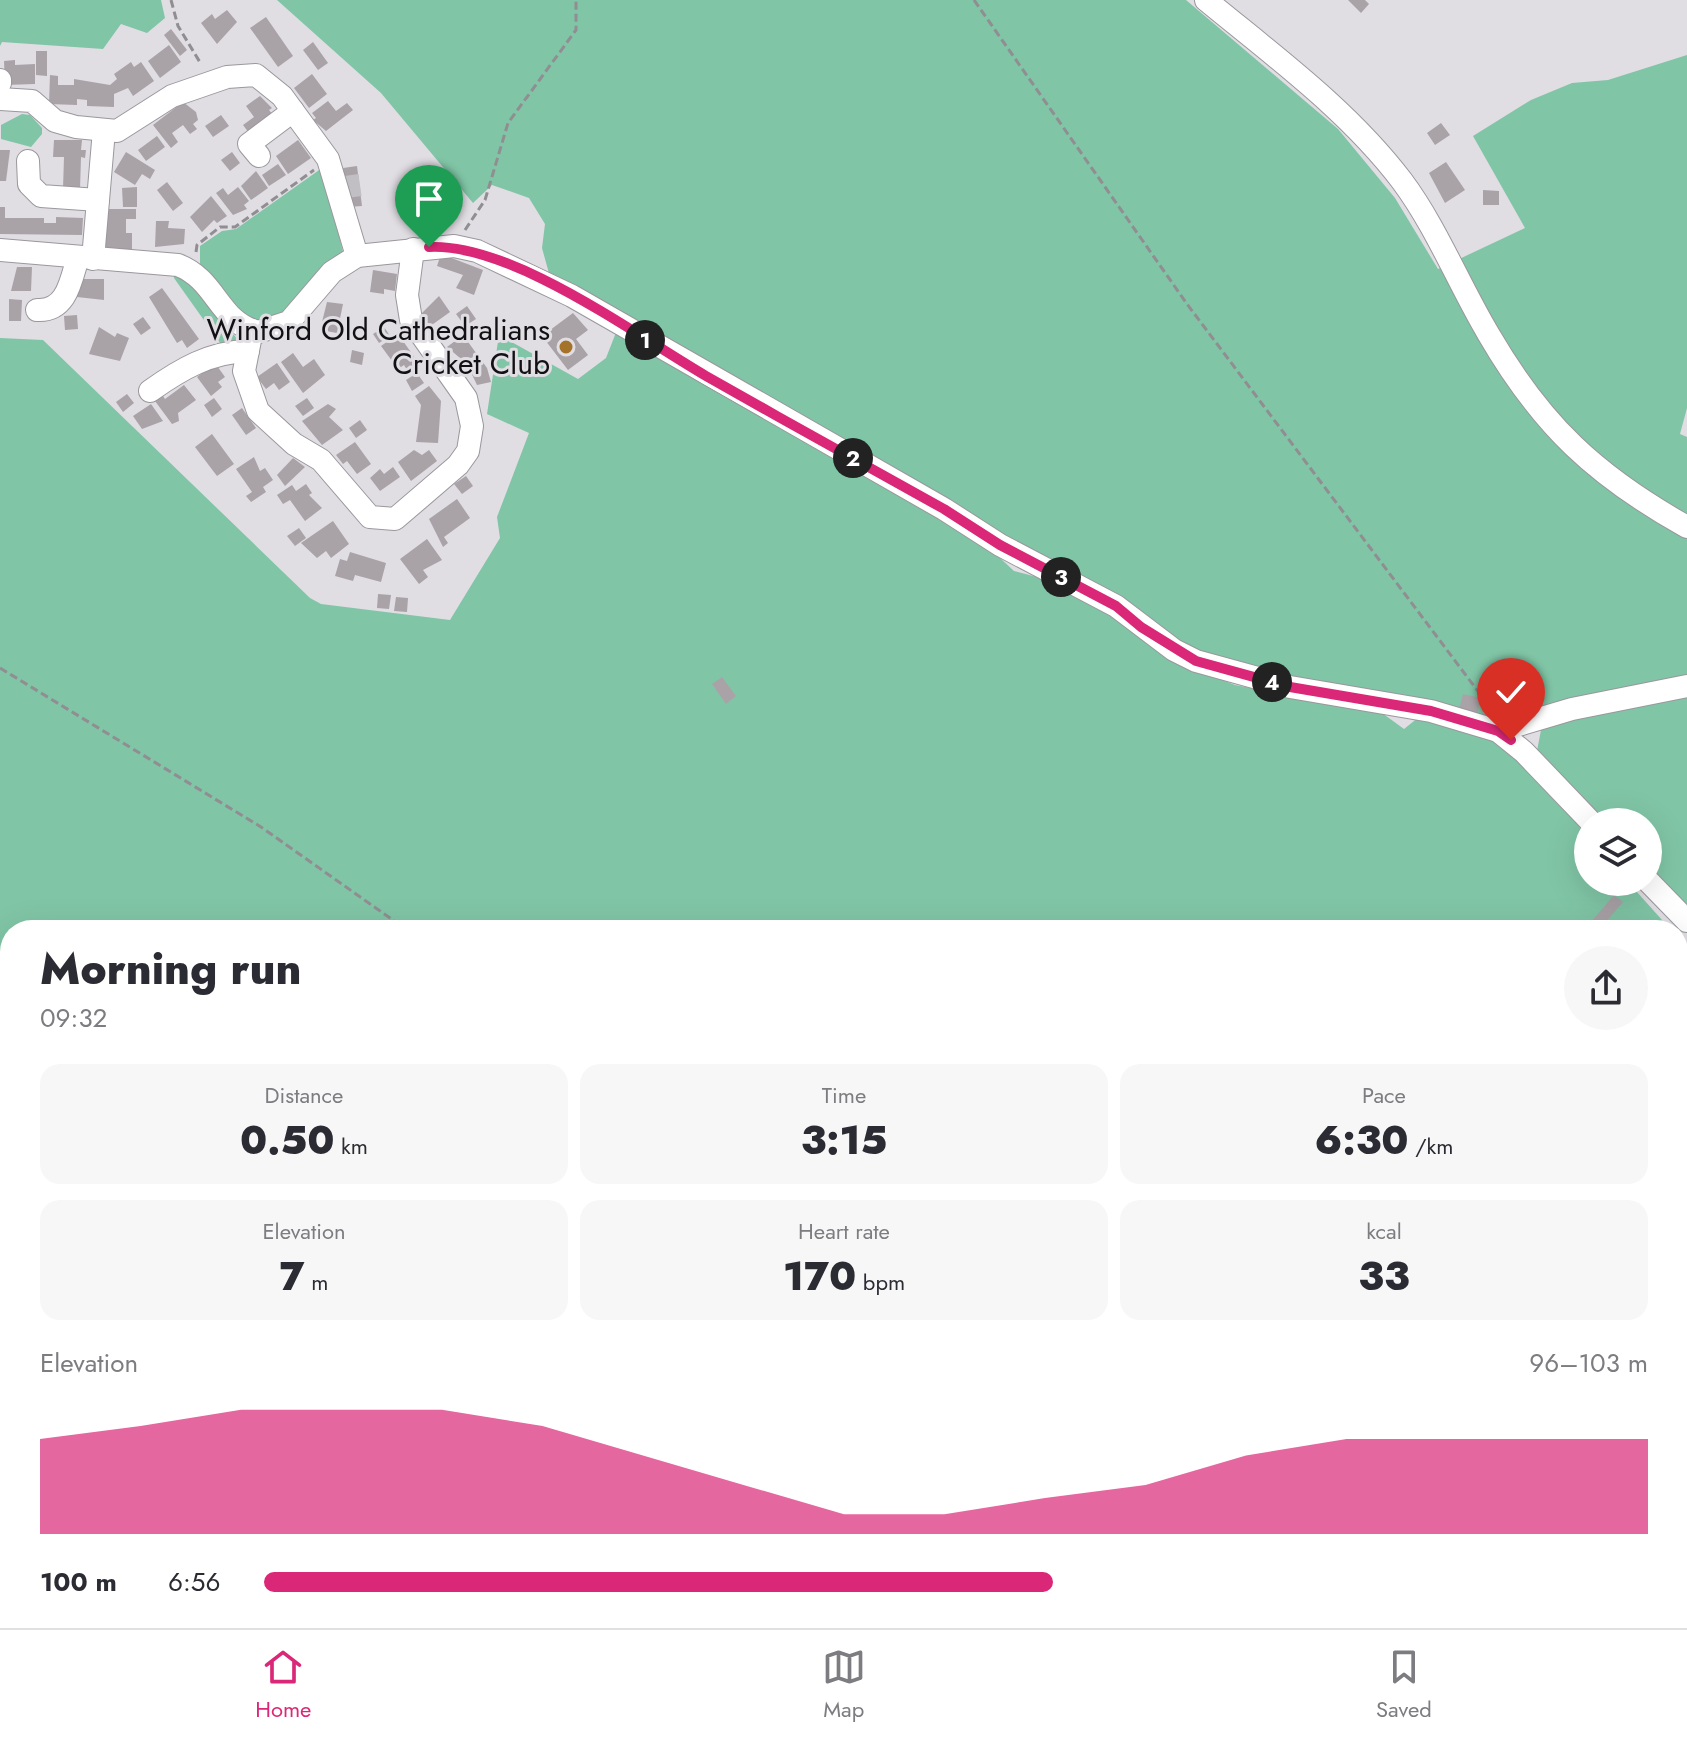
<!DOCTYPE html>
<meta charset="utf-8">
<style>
:root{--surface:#fff;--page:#f7f7f7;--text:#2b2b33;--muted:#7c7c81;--line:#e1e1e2;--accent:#db2777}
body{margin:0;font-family:Jost,sans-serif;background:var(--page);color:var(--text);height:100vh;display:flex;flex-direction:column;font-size:30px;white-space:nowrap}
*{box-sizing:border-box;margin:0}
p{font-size:26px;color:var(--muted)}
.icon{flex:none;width:44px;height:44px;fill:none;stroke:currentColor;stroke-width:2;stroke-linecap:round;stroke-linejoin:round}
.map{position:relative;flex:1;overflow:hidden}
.drawer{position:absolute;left:0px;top:920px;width:1688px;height:708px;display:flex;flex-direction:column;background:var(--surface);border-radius:32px 32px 0 0;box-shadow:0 8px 32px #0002}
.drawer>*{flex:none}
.buttons{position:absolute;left:1574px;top:808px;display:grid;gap:16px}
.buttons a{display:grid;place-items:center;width:88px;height:88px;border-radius:50%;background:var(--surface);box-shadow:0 8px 32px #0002;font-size:40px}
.pin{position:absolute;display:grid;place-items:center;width:68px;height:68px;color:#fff;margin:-82px -34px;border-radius:50% 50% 50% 0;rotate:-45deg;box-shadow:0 0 8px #0007}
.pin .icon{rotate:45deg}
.km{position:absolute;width:40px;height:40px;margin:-20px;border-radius:50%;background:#222;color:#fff;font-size:22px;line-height:40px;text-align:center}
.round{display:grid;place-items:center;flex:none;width:84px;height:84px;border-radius:42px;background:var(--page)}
.summary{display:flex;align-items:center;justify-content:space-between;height:136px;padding:0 40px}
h1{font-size:44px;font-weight:800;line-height:60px}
.figures{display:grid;grid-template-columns:repeat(3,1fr);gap:12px;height:136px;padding:8px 40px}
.figures div{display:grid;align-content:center;border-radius:20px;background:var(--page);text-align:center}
.figures b{font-size:40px;font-weight:800}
.figures small{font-size:22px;font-weight:400}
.figures p{font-size:22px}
.chart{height:224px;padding:16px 40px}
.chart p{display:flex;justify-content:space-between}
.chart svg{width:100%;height:144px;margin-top:8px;fill:var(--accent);opacity:.7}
ul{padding:0 40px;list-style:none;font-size:26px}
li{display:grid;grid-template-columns:128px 96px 1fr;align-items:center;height:60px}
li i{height:20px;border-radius:10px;background:var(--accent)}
.dock{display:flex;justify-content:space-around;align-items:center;height:112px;border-top:2px solid var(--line);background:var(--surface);font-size:22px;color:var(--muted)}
.dock a{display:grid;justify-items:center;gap:4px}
.dock .current{color:var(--accent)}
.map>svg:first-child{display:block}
.green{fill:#80c5a6}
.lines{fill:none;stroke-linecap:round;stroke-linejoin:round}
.runway{stroke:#918e93;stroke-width:108}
.building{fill:#a9a3a8}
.minor-tunnel{stroke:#c1bec4;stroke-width:22;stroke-dasharray:22 11;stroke-linecap:butt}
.minor-casing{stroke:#9a979d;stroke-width:24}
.path{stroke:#908e92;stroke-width:3;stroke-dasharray:8 4;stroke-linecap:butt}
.minor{stroke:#fff;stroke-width:22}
.route-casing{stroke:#fff;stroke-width:16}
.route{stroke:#db2777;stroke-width:10}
.poi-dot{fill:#a5722a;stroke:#e0dde3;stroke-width:3}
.labels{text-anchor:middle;stroke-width:6;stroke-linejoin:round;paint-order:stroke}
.poi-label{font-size:30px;fill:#111012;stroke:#e0dde3;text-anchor:end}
</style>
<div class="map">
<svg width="1687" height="1628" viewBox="0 0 1687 1628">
<rect width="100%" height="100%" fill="#e0dde3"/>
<g class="green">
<polygon points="0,0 161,0 165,18 147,33 121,24 103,49 2,42 0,46"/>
<polygon points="277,0 1186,0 1338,129 1395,198 1438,269 1525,228 1473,136 1531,100 1572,83 1608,80 1687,55 1687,408 1680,434 1687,437 1687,679 1497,724 1208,656 1180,645 1041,560 550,277 542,248 545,224 529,198 492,185 473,203 381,93"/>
<polygon points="22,114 30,115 42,128 42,134 31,147 1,139 1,125"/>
<polygon points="322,168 343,252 278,320 247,321 200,269 200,246 222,231 236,229"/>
<polygon points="173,272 184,274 238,340 223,347 174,278"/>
<polygon points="617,330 987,546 1014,571 1037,577 1102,605 1179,663 1235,685 1382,713 1404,729 1419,717 1498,740 1511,748 1588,837 1588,882 1628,882 1671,930 10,930 10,1602 0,1594 0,338 43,340 310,598 321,604 450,620 500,538 497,517 529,433 487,414 499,335 578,379 606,358"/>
<polygon points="1687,692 1687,909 1648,868 1648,822 1604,822 1537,751 1541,730 1570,717"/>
<polygon points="1678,938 1687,947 1687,1628 674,1628 664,1618 1678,1618"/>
<polygon points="24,1618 627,1618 637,1628 33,1628"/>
</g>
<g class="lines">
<polyline class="runway" points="647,1618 656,1628"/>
</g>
<g class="building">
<polygon points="1348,0 1365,0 1369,4 1361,13"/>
<polygon points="227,10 237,22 217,44 201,23 212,14 215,19"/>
<polygon points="266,17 293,56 278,67 250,28"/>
<polygon points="171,29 187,50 180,56 164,35"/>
<polygon points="313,42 328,63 318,70 303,50"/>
<polygon points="169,45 181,62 160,78 148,61"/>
<polygon points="36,51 47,51 47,76 36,75"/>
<polygon points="15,60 15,65 35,64 35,84 5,85 4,61"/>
<polygon points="131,62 134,67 141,62 154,81 133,96 128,88 114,94 114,107 87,106 87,100 77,99 77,105 49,104 50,75 58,76 58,85 74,85 74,79 110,85 117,79 114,74"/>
<polygon points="312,74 327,94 309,108 294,88"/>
<polygon points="260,96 272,108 269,110 273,115 249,133 243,125 254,117 246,106"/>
<polygon points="328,101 336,111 347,103 353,110 326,131 313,120 316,118 312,113"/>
<polygon points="183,102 196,112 198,120 193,124 197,129 190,134 183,125 172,133 178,142 171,148 153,125"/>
<polygon points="221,115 229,126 213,137 205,126"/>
<polygon points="1441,123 1450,135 1435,145 1427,133"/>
<polygon points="157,136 165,147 146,161 138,150"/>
<polygon points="54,140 82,140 81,150 86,150 85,158 81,157 80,190 63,189 64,157 53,157"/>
<polygon points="298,140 311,158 288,174 276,156"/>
<polygon points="0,150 10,150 6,181 0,181"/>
<polygon points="126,152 155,170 150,179 142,174 135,185 114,172"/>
<polygon points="232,152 240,163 230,171 221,160"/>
<polygon points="1446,162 1465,190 1445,203 1429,173"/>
<polygon points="278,164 286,175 269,186 262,175"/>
<polygon points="357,166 362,206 348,207 343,168"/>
<polygon points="256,171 268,188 251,200 241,186"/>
<polygon points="167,182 183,203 173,211 157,190"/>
<polygon points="414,184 427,185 430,210 401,214 399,191 415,190"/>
<polygon points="137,187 137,207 123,207 122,188"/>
<polygon points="238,187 249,201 244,205 247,209 233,215 216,193 223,188 228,195"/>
<polygon points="1483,190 1499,191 1499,205 1483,205"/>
<polygon points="211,196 227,216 217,223 214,220 202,232 190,217"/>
<polygon points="0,207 5,207 5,218 44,218 44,223 56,223 56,217 83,218 82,235 0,234"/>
<polygon points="106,209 136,209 136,219 126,219 126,233 132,233 132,249 106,249"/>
<polygon points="156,221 169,221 168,228 185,229 184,244 155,247"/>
<polygon points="441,254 483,270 474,295 456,288 463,275 437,266"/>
<polygon points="17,267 32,267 31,291 11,291"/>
<polygon points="373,270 397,274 395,291 384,289 384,294 370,292"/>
<polygon points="77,279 104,279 104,300 77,297"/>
<polygon points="162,288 199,339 187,348 182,340 177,343 149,297"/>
<polygon points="439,296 450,312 429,327 420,315"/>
<polygon points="9,299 22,300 21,321 9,321"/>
<polygon points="327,302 343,304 337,333 320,330"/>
<polygon points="467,306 476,319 465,326 456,314"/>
<polygon points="573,313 588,330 576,339 588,355 568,370 542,336"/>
<polygon points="77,315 78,329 65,330 64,316"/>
<polygon points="143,317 151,328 141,335 133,324"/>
<polygon points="99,327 115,337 117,333 129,338 120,361 89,354"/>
<polygon points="384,327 390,336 379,343 373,334"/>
<polygon points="398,334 420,365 409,373 404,365 398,369 381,346"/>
<polygon points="463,335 487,368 491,382 477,385 467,364 447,347"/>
<polygon points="352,350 364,353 362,365 350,362"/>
<polygon points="293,353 303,367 314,359 325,375 303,393 281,362"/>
<polygon points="215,363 225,377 218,382 222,387 211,396 197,377"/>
<polygon points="277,363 290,382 279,390 274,383 266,389 257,377"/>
<polygon points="417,373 424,383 412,391 406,380"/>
<polygon points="184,385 196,400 178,413 179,421 172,424 155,401 163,396 165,399"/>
<polygon points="429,386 441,401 438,443 416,442 421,405 415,396"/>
<polygon points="127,394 134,403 123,412 116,402"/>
<polygon points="214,398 222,409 212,417 204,405"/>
<polygon points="307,398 314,408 303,416 295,406"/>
<polygon points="151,404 163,421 142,429 133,416"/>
<polygon points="328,404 336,409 329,417 343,430 322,445 302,421"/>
<polygon points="242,408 256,428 246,435 232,415"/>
<polygon points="360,420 367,430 356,438 349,428"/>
<polygon points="212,434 234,464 217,476 195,447"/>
<polygon points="355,442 371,464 357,474 347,461 343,464 336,455"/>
<polygon points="414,450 422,455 429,450 437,461 411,481 398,462"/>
<polygon points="254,457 260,471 265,468 273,480 263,487 266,492 251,502 246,496 252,492 236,469"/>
<polygon points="293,458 305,467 285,486 277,475"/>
<polygon points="393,467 400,477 380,491 370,478 380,469 384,474"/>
<polygon points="466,476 473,486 462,494 454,484"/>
<polygon points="306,484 312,493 309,495 322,508 305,521 290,500 283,504 277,495 292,485 296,491"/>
<polygon points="457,499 470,518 444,537 448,543 443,547 429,519"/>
<polygon points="333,521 349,544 331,558 326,551 317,558 301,543"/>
<polygon points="299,528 306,538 295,546 287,536"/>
<polygon points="427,539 442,560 423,570 428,577 419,584 400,559"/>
<polygon points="350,552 386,563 381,582 355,575 353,581 335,576 340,559 347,561"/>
<polygon points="378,594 391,595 389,609 377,608"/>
<polygon points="396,597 408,598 407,612 394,611"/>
<polygon points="722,677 736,696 726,704 712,684"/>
<polygon points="1463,694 1481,698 1477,714 1459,709"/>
<polygon points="1614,895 1623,902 1599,930 1589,930 1586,928"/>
</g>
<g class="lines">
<polyline class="minor-tunnel" points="346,187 360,185"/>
<defs>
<g id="minor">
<path d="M1206,0c68,56 142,110 196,181 35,47 57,104 87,154 53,91 107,141 198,192"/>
<polyline points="0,83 0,80"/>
<polyline points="0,99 32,101 55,121 76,127 117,131 172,96 227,77 256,75 282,96 328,159 357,256"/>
<polyline points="259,156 249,144 293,111"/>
<polyline points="28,161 29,184 41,196 98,200"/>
<path d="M0,250l178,15c39,15 40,57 80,67l31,-10 43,-50 25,-16 97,-10 23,5 95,45 372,213 56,36 116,61 58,44 22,11 94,26 141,24 67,20 74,-22 115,-23"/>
<polyline points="93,259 104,130"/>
<path d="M37,310c30,2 34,-30 41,-53"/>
<polyline points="252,330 244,371 258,411 294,444 321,460 370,517 395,519 458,465 468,451 472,426 466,398 411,320 407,295 413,249"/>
<path d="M150,391c31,-22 60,-39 98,-40"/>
<polyline points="1498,731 1524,752 1591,822"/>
<polyline points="1648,881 1687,921"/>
</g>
</defs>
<use href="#minor" class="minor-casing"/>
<g class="path">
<polyline points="171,0 178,26 201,64"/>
<polyline points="974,0 1187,304 1492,710"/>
<polyline points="465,230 485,200 508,123 576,30 576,0"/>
<polyline points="196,252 197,245 220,227 235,227 314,170"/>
<polyline points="0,668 261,827 407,930"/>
<polyline points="1261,1618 1273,1628"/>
</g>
<use href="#minor" class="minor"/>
</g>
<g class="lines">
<defs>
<path id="route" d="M429,247c83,-4 205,87 277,129 79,45 159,89 238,133l56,36 116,61 25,21 55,34 94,26 141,24 67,20 13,9"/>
</defs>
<use href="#route" class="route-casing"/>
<use href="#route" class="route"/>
</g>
<circle class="poi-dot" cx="566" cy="347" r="8"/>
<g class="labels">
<g class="poi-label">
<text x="550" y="340">Winford Old Cathedralians<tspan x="550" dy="34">Cricket Club</tspan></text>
</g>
</g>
</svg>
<div class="buttons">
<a><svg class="icon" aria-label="layers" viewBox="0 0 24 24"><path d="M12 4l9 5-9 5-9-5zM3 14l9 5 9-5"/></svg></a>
</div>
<div class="pin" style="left:429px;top:247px;background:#1e9e55"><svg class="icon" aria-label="arrive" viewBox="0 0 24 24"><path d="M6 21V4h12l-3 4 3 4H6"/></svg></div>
<div class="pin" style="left:1511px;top:740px;background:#d93025"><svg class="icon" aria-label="check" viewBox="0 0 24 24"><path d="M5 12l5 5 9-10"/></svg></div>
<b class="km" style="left:645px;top:340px">1</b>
<b class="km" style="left:853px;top:458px">2</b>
<b class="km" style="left:1061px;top:577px">3</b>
<b class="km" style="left:1272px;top:682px">4</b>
<section class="drawer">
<div class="summary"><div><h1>Morning run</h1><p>09:32</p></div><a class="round"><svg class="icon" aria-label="share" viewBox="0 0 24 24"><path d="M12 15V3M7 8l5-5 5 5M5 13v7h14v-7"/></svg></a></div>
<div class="figures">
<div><p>Distance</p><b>0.50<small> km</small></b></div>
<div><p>Time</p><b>3:15</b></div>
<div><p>Pace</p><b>6:30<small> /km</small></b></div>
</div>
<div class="figures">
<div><p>Elevation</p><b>7<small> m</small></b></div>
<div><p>Heart rate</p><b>170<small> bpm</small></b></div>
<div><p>kcal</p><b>33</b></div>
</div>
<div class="chart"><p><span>Elevation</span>96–103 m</p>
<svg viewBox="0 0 160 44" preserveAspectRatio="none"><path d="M0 44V15L10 11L20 6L30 6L40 6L50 11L60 20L70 29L80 38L90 38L100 33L110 29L120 20L130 15L140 15L150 15L160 15V44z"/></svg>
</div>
<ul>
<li><b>100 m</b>6:56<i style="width:57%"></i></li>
</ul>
</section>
</div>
<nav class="dock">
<a class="current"><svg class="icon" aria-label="home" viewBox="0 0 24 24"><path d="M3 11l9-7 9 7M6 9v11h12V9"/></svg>Home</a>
<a><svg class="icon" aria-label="map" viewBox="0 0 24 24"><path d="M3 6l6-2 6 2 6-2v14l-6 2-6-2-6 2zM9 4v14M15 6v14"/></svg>Map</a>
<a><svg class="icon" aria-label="saved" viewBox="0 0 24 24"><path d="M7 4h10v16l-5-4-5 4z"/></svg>Saved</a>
</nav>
